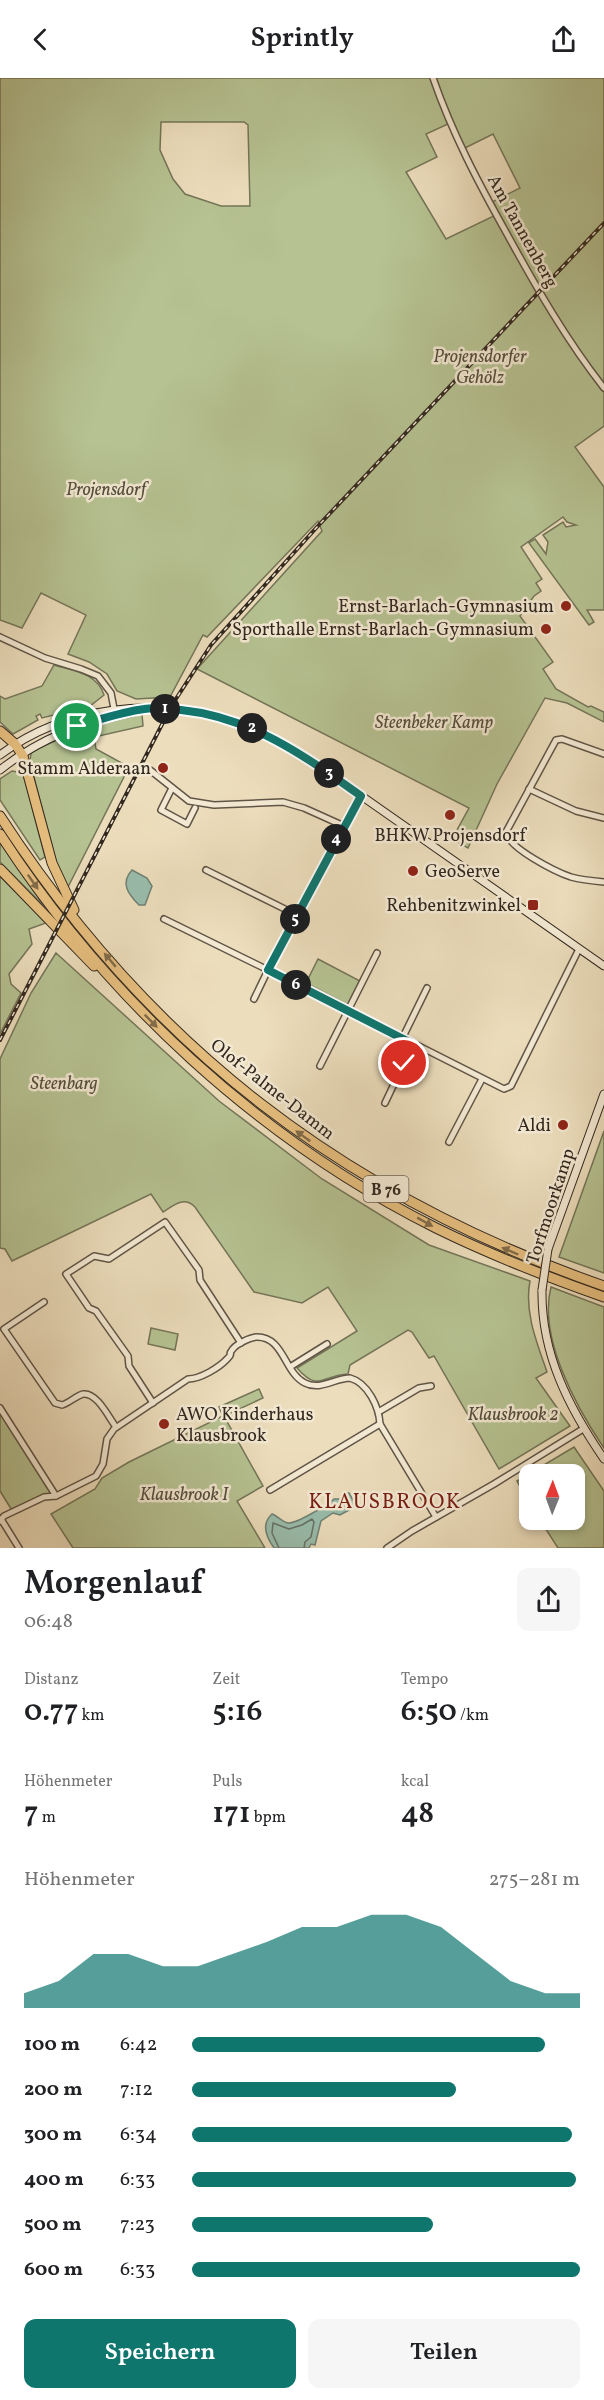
<!DOCTYPE html>
<html lang="de">
<meta charset="utf-8">
<style>
:root{--surface:#fff;--page:#f6f6f6;--text:#202124;--muted:#757577;--accent:#0f766e}
body{margin:0;font-family:Vollkorn,serif;background:var(--page);color:var(--text);height:100vh;display:flex;flex-direction:column;font-size:22px;white-space:nowrap}
*{box-sizing:border-box;margin:0}
p{font-size:20px;color:var(--muted)}
.icon{flex:none;width:33px;height:33px;fill:none;stroke:currentColor;stroke-width:2;stroke-linecap:round;stroke-linejoin:round}
.map{position:relative;height:1470px;overflow:hidden}
.drawer{display:flex;flex-direction:column;background:var(--surface);flex:1}
.drawer>*{flex:none}
.needle{width:39px;rotate:1deg}
.controls{position:absolute;left:519px;top:1386px;display:grid;gap:12px}
.controls a{display:grid;place-items:center;width:66px;height:66px;border-radius:12px;background:var(--surface);box-shadow:0 3px 9px #0003;font-size:30px}
.pin{position:absolute;display:grid;place-items:center;width:51px;height:51px;color:#fff;margin:-26px;border:3px solid #fff;border-radius:50%;box-shadow:0 2px 6px #0007}
.km{position:absolute;width:30px;height:30px;margin:-15px;border-radius:50%;background:#222;color:#fff;font-size:16px;line-height:30px;text-align:center}
.round{display:grid;place-items:center;flex:none;width:63px;height:63px;border-radius:12px;background:var(--page)}
.summary{display:flex;align-items:center;justify-content:space-between;height:102px;padding:0 24px}
h1{font-size:33px;font-weight:600;line-height:45px}
.stats{display:grid;grid-template-columns:repeat(3,1fr);gap:9px;height:102px;padding:6px 24px}
.stats div{display:grid;align-content:center}
.stats b{font-size:30px;font-weight:600}
.stats small{font-size:16px;font-weight:400}
.stats p{font-size:16px}
.chart{height:168px;padding:12px 24px}
.chart p{display:flex;justify-content:space-between}
.chart svg{width:100%;height:108px;margin-top:6px;fill:var(--accent);opacity:.7}
.action{display:flex;gap:12px;margin-top:auto;padding:12px 24px}
.action a{flex:1;height:69px;border-radius:12px;background:var(--accent);color:#fff;font-size:24px;font-weight:600;line-height:69px;text-align:center}
.action a+a{background:var(--page);color:var(--text)}
ul{padding:0 24px;list-style:none;font-size:20px}
li{display:grid;grid-template-columns:96px 72px 1fr;align-items:center;height:45px}
li i{height:15px;border-radius:8px;background:var(--accent)}
header{display:flex;justify-content:space-between;align-items:center;height:78px;padding:0 24px;background:var(--surface);font-size:27px;font-weight:600}
.map>svg:first-child{display:block}
.green{fill:#b6c292;stroke:#747558;stroke-width:1.5;fill-rule:evenodd}
.water{fill:#99bdac;stroke:#708174;stroke-width:1.5}
.lines{fill:none;stroke-linecap:round;stroke-linejoin:round}
.shore{stroke:#667266;stroke-width:1.5}
.street-casing{stroke:#605546;stroke-width:8}
.secondary-casing{stroke:#32281f;stroke-width:9}
.highway-casing{stroke:#32281f;stroke-width:11}
.street{stroke:#f3e9d3;stroke-width:5}
.secondary{stroke:#f3e9d3;stroke-width:7}
.highway{stroke:#e6be7e;stroke-width:9}
.rail-casing{stroke:#32281f;stroke-width:4}
.rail{stroke:#f3e9d3;stroke-width:1.5;stroke-dasharray:4.5;stroke-linecap:butt}
.secondary-bridge-casing{stroke:#32281f;stroke-width:9;stroke-linecap:butt}
.secondary-bridge{stroke:#f3e9d3;stroke-width:7}
.oneway{fill:#836c4a}
.route-casing{stroke:#fff;stroke-width:12}
.route{stroke:#0f766e;stroke-width:8}
.poi-dot{fill:#8f2418;stroke:#f3e9d3;stroke-width:2}
.labels{text-anchor:middle;stroke-width:5;stroke-linejoin:round;paint-order:stroke}
.shield{fill:#f3e9d3;stroke:#6c6255;stroke-width:1.5}
.shield-label{font-size:16px;font-weight:bold;fill:#32281f}
.street-label{font-size:18px;fill:#32281f;stroke:#f3e9d3}
.park-label{font-size:18px;font-style:italic;fill:#534e3c;stroke:#f3e9d3}
.poi-label{font-size:18px;fill:#32281f;stroke:#f3e9d3;text-anchor:end}
.quarter-label{font-size:21px;letter-spacing:1.5px;fill:#7a1f14;stroke:#f3e9d3}
</style>
<header><svg class="icon" aria-label="back" viewBox="0 0 24 24"><path d="M15 5l-7 7 7 7"/></svg>Sprintly<svg class="icon" aria-label="share" viewBox="0 0 24 24"><path d="M12 15V3M7 8l5-5 5 5M5 13v7h14v-7"/></svg></header>
<div class="map">
<svg width="604" height="1470" viewBox="0 0 604 1470">
<rect width="100%" height="100%" fill="#ecddbc"/>
<filter id="stains"><feTurbulence type="fractalNoise" baseFrequency=".00333" numOctaves="4"/><feColorMatrix values="0 0 0 0 .2 0 0 0 0 .09 0 0 0 0 .02 0 0 0 .5 -.17"/></filter>
<radialGradient id="worn" r=".72"><stop offset=".6" stop-color="#630" stop-opacity="0"/><stop offset="1" stop-color="#630" stop-opacity=".3"/></radialGradient>
<g class="green">
<path d="M0,0h604v348l-29,21 29,40v123h-17l7,12 -5,3 -60,-82 6,-4 11,15 2,-12 -5,-7 20,-13 3,5 10,-2 -9,-3 -4,-5 -42,30 21,32 -6,4 5,8 -7,5 -14,20 33,46 -10,7 13,20 32,18 3,-1 13,6v10l-37,-19 -22,-5 -48,86 -29,64 -16,-9 17,-31 -272,-139 125,-138 -4,-10 -111,116 -4,-2 -33,62 -34,2 -19,-8 -10,-17 -18,-12 -21,-8 18,-39 -45,-22 -19,35 -22,-8zM161,44h83l4,3 2,81h-29l-36,-12 -12,-15 -13,-29zM450,45l13,26 30,-15 27,54 -30,15 6,12 -50,24 -40,-67 31,-15 -11,-23z"/>
<path d="M54,587c20,6 43,8 50,30l-14,11 -48,12 -2,-4 -4,2 2,4 -25,14 -13,-12v-26l5,3 37,-13z"/>
<polygon points="142,636 143,648 94,659 96,671 129,689 68,809 66,809 56,783 30,684 31,674 80,651"/>
<polygon points="12,693 23,695 45,779 40,782 0,722 0,701"/>
<polygon points="0,764 45,829 0,784"/>
<polygon points="0,798 46,845 29,851 32,866 9,896 11,906 21,915 0,956"/>
<path d="M56,875l163,148 103,78 107,66 101,36c-6,31 7,62 17,91l-11,6 34,48 -71,43 -65,-113 -5,2 -17,-26 -4,-2 -58,35 -2,9c-26,1 -29,19 -51,-6l60,-37 -29,-44 -26,16 -48,-11 -59,-85c-11,-11 -21,-2 -32,5l-12,-18 -139,67 -7,-12 -5,-1v-189l31,-66z"/>
<polygon points="318,881 360,903 348,927 306,905"/>
<polygon points="604,1053 604,1195 559,1179"/>
<path d="M551,1209l53,20v141c-28,-41 -66,-111 -53,-161z"/>
<polygon points="151,1250 178,1256 175,1272 148,1266"/>
<polygon points="259,1311 263,1320 224,1338 263,1408 237,1423 265,1470 73,1470 51,1436 95,1411 102,1400 129,1384 223,1338 219,1329"/>
<polygon points="0,1333 55,1417 13,1434 0,1413"/>
<polygon points="574,1369 604,1413 604,1470 558,1470 540,1442 574,1442 574,1396 530,1396 529,1424 517,1403"/>
</g>
<g class="water">
<path d="M132,792l15,8 5,8 -7,19h-6c-11,-11 -19,-22 -7,-35z"/>
<path d="M346,1415h3l5,9 -1,6 -13,7 -7,-2 -12,8 -6,24 -4,-1 -2,4h-35c-8,-11 -13,-24 -2,-34 6,2 11,9 17,9 8,0 39,-18 45,-24h6z"/>
</g>
<g class="lines">
<polyline class="shore" points="279,1470 272,1455 273,1445 289,1451 302,1447 312,1441 314,1444 311,1459 305,1464 304,1470"/>
<defs>
<g id="street">
<path d="M433,0c19,55 46,106 74,156 29,53 60,107 97,154"/>
<polyline points="0,559 45,580 81,591 98,598 111,615 115,636"/>
<path d="M604,676l-42,-15 -6,1 -50,92c2,16 50,40 65,45 11,3 22,4 33,5"/>
<polyline points="150,692 189,723 214,727 283,724 304,730 344,748"/>
<polyline points="172,710 161,732 187,746 195,730"/>
<polyline points="529,711 576,733 604,740"/>
<polyline points="361,718 268,892 504,1011 511,1008 579,871"/>
<polyline points="206,792 297,837"/>
<polyline points="164,841 268,892 254,921"/>
<polyline points="402,961 427,910"/>
<polyline points="320,988 377,875"/>
<polyline points="385,1025 413,966"/>
<polyline points="449,1064 482,1001"/>
<path d="M44,1224l-40,27 51,74 7,2c7,-2 14,-9 21,-11 14,-2 26,24 33,33"/>
<polyline points="290,1289 327,1266"/>
<polyline points="153,1325 129,1288 128,1278 96,1233 89,1230 66,1196 94,1178 109,1181 165,1144 199,1192 200,1202 241,1265"/>
<polyline points="0,1330 56,1418"/>
<polyline points="380,1333 419,1310 431,1308"/>
<polyline points="270,1412 380,1346"/>
<polyline points="1,1441 19,1470"/>
<path d="M0,1443l4,-5 40,-19 12,-1 40,-20 7,-12 4,-25 7,-10 74,-50c12,0 31,-11 40,-21 6,-6 -1,-2 4,-8 4,-6 17,-12 24,-13 28,-1 28,36 49,46 15,8 30,-5 45,-5 18,5 29,29 30,46l56,93"/>
<polyline points="387,1470 412,1453 494,1406 583,1351"/>
</g>
<g id="secondary">
<path d="M0,677c65,-49 154,-58 231,-35 31,9 59,26 85,44l288,202"/>
<path d="M0,692c40,-32 84,-48 134,-59"/>
<polyline points="548,1171 604,1016"/>
<path d="M542,1212c-1,64 27,118 62,169"/>
</g>
<g id="highway">
<polyline points="0,653 15,666 23,678 52,785 74,832"/>
<path d="M0,738c150,231 345,380 604,470"/>
<path d="M0,756c107,165 260,306 436,394 55,27 111,49 168,69"/>
<polyline points="0,791 94,888"/>
</g>
</defs>
<use href="#street" class="street-casing"/>
<use href="#secondary" class="secondary-casing"/>
<use href="#highway" class="highway-casing"/>
<use href="#street" class="street"/>
<use href="#secondary" class="secondary"/>
<use href="#highway" class="highway"/>
<defs>
<polyline id="rail" points="0,962 172,627 211,567 317,449 604,145"/>
</defs>
<use href="#rail" class="rail-casing"/>
<use href="#rail" class="rail"/>
<defs>
<polyline id="secondary-bridge" points="542,1212 548,1171"/>
</defs>
<use href="#secondary-bridge" class="secondary-bridge-casing"/>
<use href="#secondary-bridge" class="secondary-bridge"/>
</g>
<defs><path id="oneway-solid" d="M-6-.8H1V-3.2L6.5 0L1 3.2V.8H-6Z" transform="scale(1.5)"/></defs>
<g class="oneway">
<use href="#oneway-solid" transform="translate(33 804) rotate(55)"/>
<use href="#oneway-solid" transform="translate(110 882) rotate(-130)"/>
<use href="#oneway-solid" transform="translate(151 943) rotate(45)"/>
<use href="#oneway-solid" transform="translate(303 1058) rotate(-144)"/>
<use href="#oneway-solid" transform="translate(425 1144) rotate(29)"/>
<use href="#oneway-solid" transform="translate(510 1173) rotate(-157)"/>
</g>
<g class="lines">
<defs>
<path id="route" d="M77,648c22,-6 44,-14 67,-17 12,-2 25,0 37,1 70,7 124,46 180,86l-93,174 145,74 -9,19"/>
</defs>
<use href="#route" class="route-casing"/>
<use href="#route" class="route"/>
</g>
<g class="poi-dot">
<circle cx="566" cy="528" r="6"/>
<circle cx="546" cy="551" r="6"/>
<circle cx="163" cy="690" r="6"/>
<circle cx="450" cy="737" r="6"/>
<circle cx="413" cy="793" r="6"/>
<rect x="527" y="821" width="12" height="12" rx="3"/>
<circle cx="563" cy="1047" r="6"/>
<circle cx="164" cy="1346" r="6"/>
</g>
<g class="labels">
<rect class="shield" x="363.5" y="1098" width="45" height="26" rx="4.5"/>
<g class="shield-label">
<text x="386" y="1117">B 76</text>
</g>
<g class="street-label">
<text transform="translate(523 153) rotate(61)" y="6">Am Tannenberg</text>
<text transform="translate(273 1011) rotate(38)" y="6">Olof-Palme-Damm</text>
<text transform="translate(550 1128) rotate(-72)" y="6">Torfmoorkamp</text>
</g>
<g class="park-label">
<text x="480" y="284">Projensdorfer<tspan x="480" dy="21">Gehölz</tspan></text>
<text x="106" y="417">Projensdorf</text>
<text x="434" y="650">Steenbeker Kamp</text>
<text x="64" y="1011">Steenbarg</text>
<text x="513" y="1342">Klausbrook 2</text>
<text x="184" y="1422">Klausbrook I</text>
</g>
<g class="poi-label">
<text x="554" y="534">Ernst-Barlach-Gymnasium</text>
<text x="534" y="557">Sporthalle Ernst-Barlach-Gymnasium</text>
<text x="151" y="696">Stamm Alderaan</text>
<text x="450" y="763" text-anchor="middle">BHKW Projensdorf</text>
<text x="425" y="799" text-anchor="start">GeoServe</text>
<text x="521" y="833">Rehbenitzwinkel</text>
<text x="551" y="1053">Aldi</text>
<text x="176" y="1342" text-anchor="start">AWO Kinderhaus<tspan x="176" dy="21">Klausbrook</tspan></text>
</g>
<g class="quarter-label">
<text x="385" y="1430">KLAUSBROOK</text>
</g>
</g>
<rect width="100%" height="100%" filter="url(#stains)"/>
<rect width="100%" height="100%" fill="url(#worn)"/>
</svg>
<div class="controls">
<a><svg class="needle" viewBox="-14 -14 28 28"><path d="M0-13l5 13h-10z" fill="#e53935"/><path d="M0 13l5-13h-10z" fill="#757577"/></svg></a>
</div>
<div class="pin" style="left:77px;top:648px;background:#1e9e55"><svg class="icon" aria-label="arrive" viewBox="0 0 24 24"><path d="M6 21V4h12l-3 4 3 4H6"/></svg></div>
<div class="pin" style="left:404px;top:985px;background:#d93025"><svg class="icon" aria-label="check" viewBox="0 0 24 24"><path d="M5 12l5 5 9-10"/></svg></div>
<b class="km" style="left:165px;top:631px">1</b>
<b class="km" style="left:252px;top:650px">2</b>
<b class="km" style="left:329px;top:695px">3</b>
<b class="km" style="left:336px;top:761px">4</b>
<b class="km" style="left:295px;top:841px">5</b>
<b class="km" style="left:296px;top:907px">6</b>
</div>
<section class="drawer">
<div class="summary"><div><h1>Morgenlauf</h1><p>06:48</p></div><a class="round"><svg class="icon" aria-label="share" viewBox="0 0 24 24"><path d="M12 15V3M7 8l5-5 5 5M5 13v7h14v-7"/></svg></a></div>
<div class="stats">
<div><p>Distanz</p><b>0.77<small> km</small></b></div>
<div><p>Zeit</p><b>5:16</b></div>
<div><p>Tempo</p><b>6:50<small> /km</small></b></div>
</div>
<div class="stats">
<div><p>Höhenmeter</p><b>7<small> m</small></b></div>
<div><p>Puls</p><b>171<small> bpm</small></b></div>
<div><p>kcal</p><b>48</b></div>
</div>
<div class="chart"><p><span>Höhenmeter</span>275–281 m</p>
<svg viewBox="0 0 160 44" preserveAspectRatio="none"><path d="M0 44V38L10 33L20 22L30 22L40 27L50 27L60 22L70 17L80 11L90 11L100 6L110 6L120 11L130 22L140 33L150 38L160 38V44z"/></svg>
</div>
<ul>
<li><b>100 m</b>6:42<i style="width:91%"></i></li>
<li><b>200 m</b>7:12<i style="width:68%"></i></li>
<li><b>300 m</b>6:34<i style="width:98%"></i></li>
<li><b>400 m</b>6:33<i style="width:99%"></i></li>
<li><b>500 m</b>7:23<i style="width:62%"></i></li>
<li><b>600 m</b>6:33<i style="width:100%"></i></li>
</ul>
<div class="action"><a>Speichern</a><a>Teilen</a></div>
</section>
